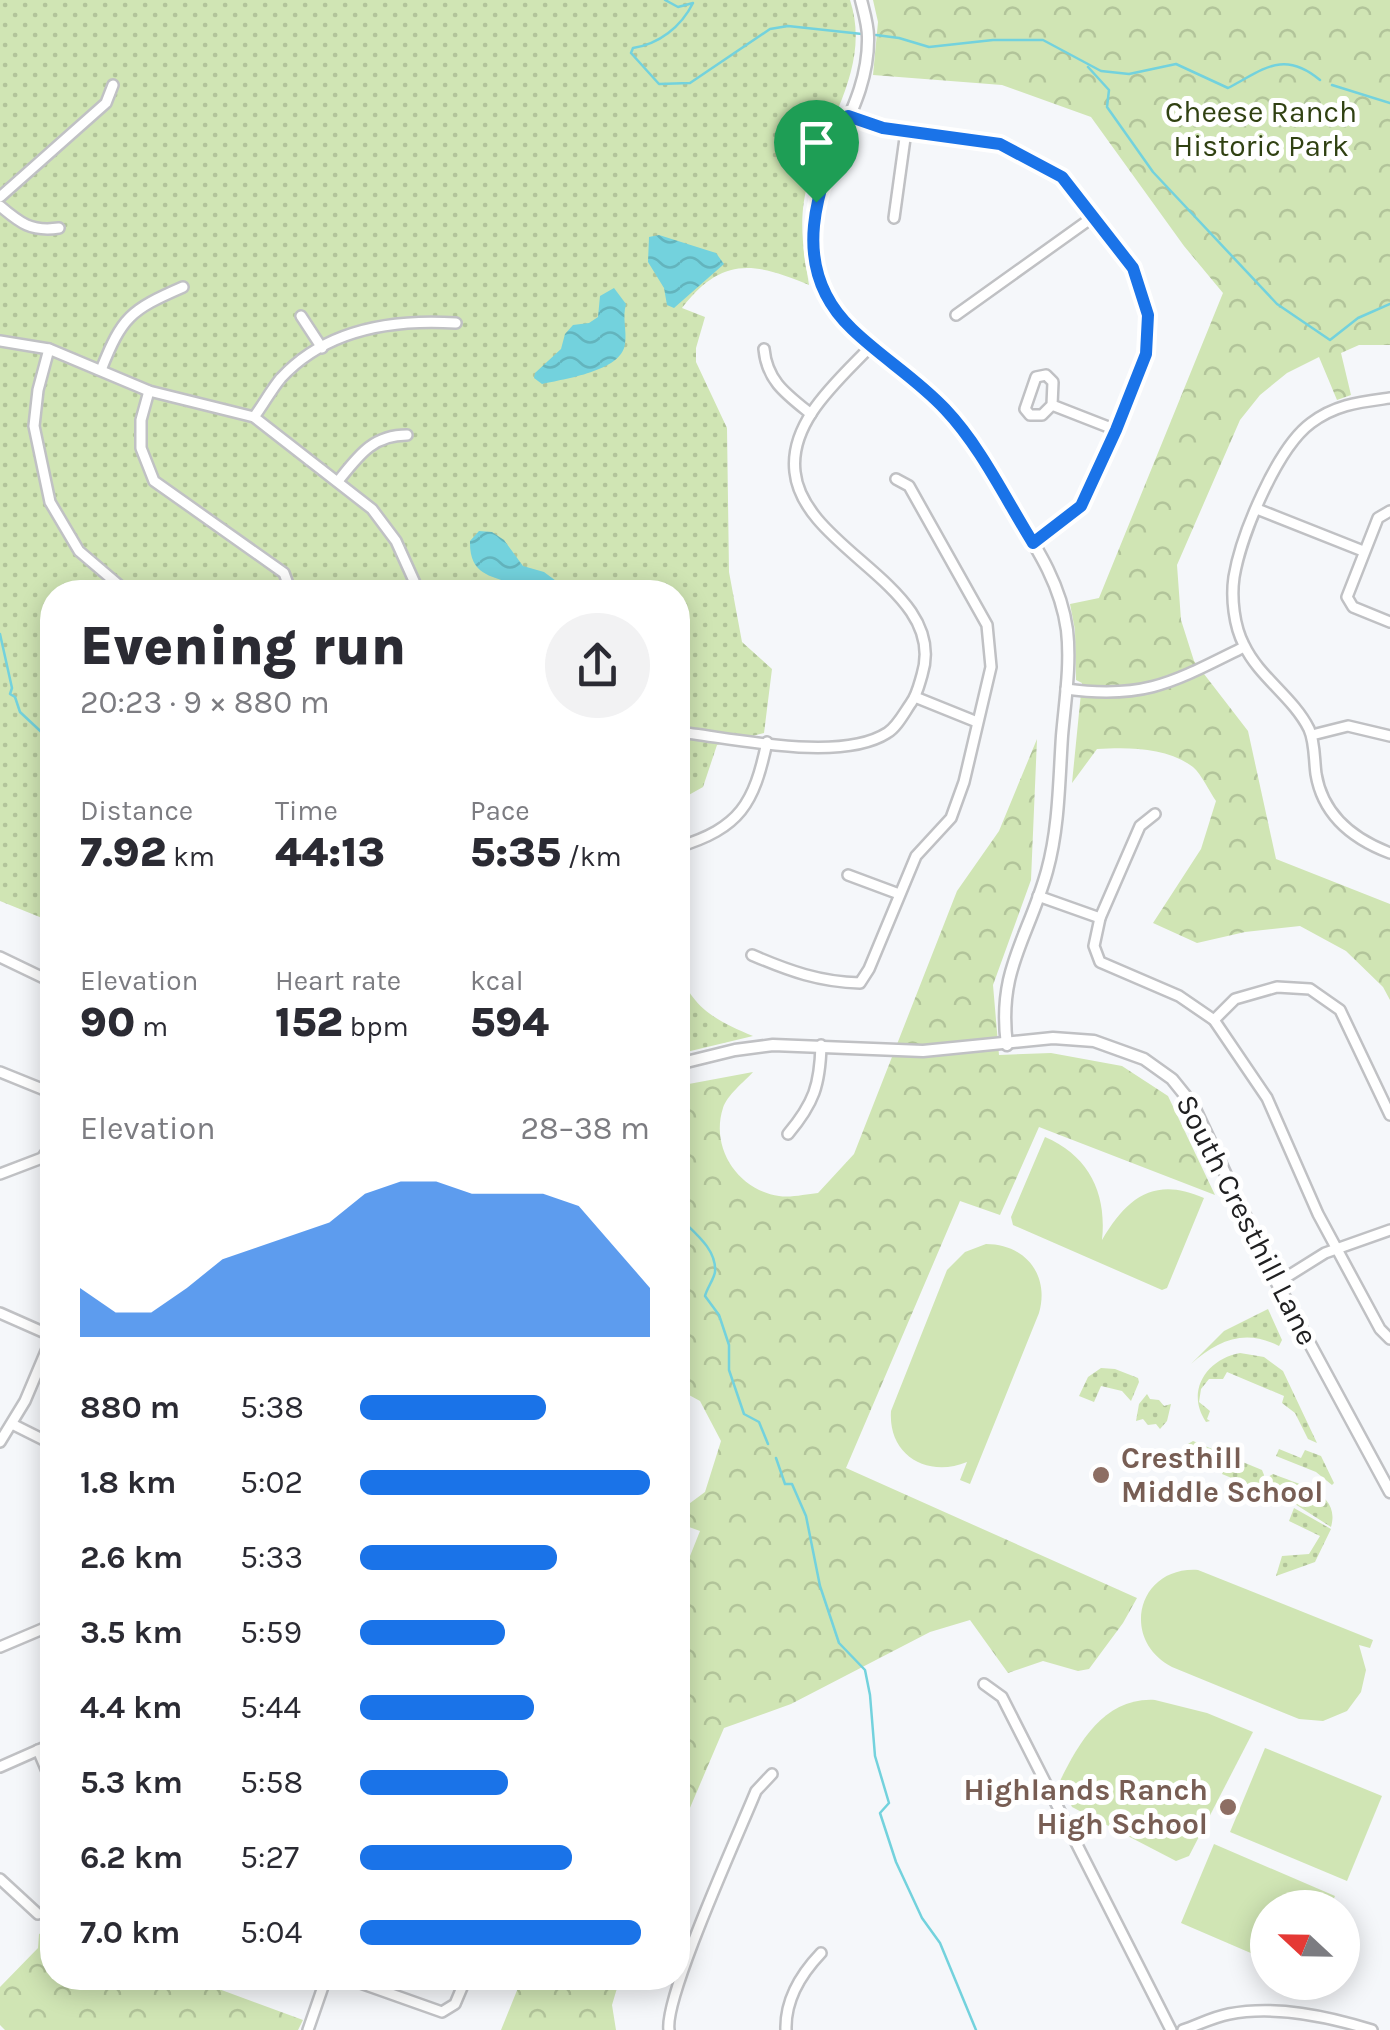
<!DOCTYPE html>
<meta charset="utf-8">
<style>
:root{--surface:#fff;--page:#f2f2f3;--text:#2b2b33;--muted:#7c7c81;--accent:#1a73e8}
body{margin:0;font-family:Karla,sans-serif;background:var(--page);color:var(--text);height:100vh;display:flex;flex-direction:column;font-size:38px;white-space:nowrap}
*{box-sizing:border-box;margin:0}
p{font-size:32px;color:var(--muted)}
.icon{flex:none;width:55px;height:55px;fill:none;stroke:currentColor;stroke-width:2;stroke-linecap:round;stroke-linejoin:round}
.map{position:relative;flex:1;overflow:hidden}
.details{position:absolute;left:40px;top:580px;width:650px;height:1410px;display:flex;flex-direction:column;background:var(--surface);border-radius:40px;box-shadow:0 5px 25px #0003}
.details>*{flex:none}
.needle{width:65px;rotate:292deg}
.buttons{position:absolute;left:1250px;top:1890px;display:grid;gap:20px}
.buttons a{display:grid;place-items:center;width:110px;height:110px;border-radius:50%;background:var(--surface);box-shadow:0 5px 25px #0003;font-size:50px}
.pin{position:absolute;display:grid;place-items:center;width:85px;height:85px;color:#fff;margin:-102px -42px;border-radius:50% 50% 50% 0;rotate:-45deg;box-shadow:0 0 10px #0007}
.pin .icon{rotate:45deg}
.round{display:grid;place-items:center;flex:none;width:105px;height:105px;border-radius:52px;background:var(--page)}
.overview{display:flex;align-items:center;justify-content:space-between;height:170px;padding:0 40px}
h1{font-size:55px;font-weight:800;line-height:75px}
.metrics{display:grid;grid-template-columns:repeat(3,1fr);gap:15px;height:170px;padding:10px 40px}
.metrics div{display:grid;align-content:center}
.metrics b{font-size:42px;font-weight:800}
.metrics small{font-size:28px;font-weight:400}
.metrics p{font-size:28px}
.chart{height:280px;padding:20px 40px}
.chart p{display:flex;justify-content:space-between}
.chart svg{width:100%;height:180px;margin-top:10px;fill:var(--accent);opacity:.7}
ul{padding:0 40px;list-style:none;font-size:32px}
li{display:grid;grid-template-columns:160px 120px 1fr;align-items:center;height:75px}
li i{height:25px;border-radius:12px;background:var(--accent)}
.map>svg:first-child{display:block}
.grass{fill:url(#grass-dots)}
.forest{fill:url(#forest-crowns)}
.pitch{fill:#d0e5b4}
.water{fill:url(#water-waves)}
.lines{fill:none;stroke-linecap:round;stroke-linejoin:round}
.stream{stroke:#73d2dd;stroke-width:2.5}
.minor-casing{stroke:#c0c1c4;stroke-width:14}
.tertiary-casing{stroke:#c0c1c4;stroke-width:15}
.minor{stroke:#fff;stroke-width:9}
.tertiary{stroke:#fff;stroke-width:10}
.route-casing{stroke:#fff;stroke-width:20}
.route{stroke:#1a73e8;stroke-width:12}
.education-dot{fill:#8d6e63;stroke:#fff;stroke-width:4}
.labels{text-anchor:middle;stroke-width:10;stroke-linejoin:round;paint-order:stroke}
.park-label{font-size:30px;fill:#304112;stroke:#fff}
.street-label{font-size:30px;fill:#202021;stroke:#fff}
.education-label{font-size:30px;font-weight:bold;fill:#785e54;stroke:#fff;text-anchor:start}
</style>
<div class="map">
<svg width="1390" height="2030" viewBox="0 0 1390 2030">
<defs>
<pattern id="grass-dots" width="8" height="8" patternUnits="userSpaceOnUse" patternTransform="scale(2.5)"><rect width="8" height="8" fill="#d0e5b4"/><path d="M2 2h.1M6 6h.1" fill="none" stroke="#b2c49a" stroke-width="1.8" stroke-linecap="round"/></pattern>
<pattern id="forest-crowns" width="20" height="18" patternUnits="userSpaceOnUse" patternTransform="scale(2.5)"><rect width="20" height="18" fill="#d0e5b4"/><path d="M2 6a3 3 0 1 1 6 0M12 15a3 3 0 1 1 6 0" fill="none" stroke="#b2c49a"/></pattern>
<pattern id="water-waves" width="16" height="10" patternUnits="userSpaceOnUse" patternTransform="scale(2.5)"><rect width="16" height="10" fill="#73d2dd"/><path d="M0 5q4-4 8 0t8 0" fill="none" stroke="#63b4bd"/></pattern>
</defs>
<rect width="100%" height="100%" fill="#f5f7fa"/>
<g class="grass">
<path d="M0,0h850c21,64 -21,119 -40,177 -13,37 -7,71 -1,108 -55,-23 -87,-29 -127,23l23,9 -9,31v14l31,66 2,144 13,70 30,27 -8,64 -47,12 -14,42 -25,14v-209h-626v330l-52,-21z"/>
<path d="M678,967c12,40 38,54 75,69l-75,18z"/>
<path d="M1268,1309l14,31 -3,6c-35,-18 -62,-5 -88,18l33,-33z"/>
<path d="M1240,1353l24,4 19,14 34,72 -9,-4 -13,-26 -13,-10 2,-7 -57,-24 -4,7h-14l-8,10 -2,13 11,9 -3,8 3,2 -4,1c-21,-31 1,-63 34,-69z"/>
<polygon points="1101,1368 1115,1369 1138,1378 1139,1382 1131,1401 1122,1391 1101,1386 1094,1402 1079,1396 1088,1377"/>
<polygon points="1147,1394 1150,1399 1159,1400 1164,1406 1171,1404 1167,1421 1160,1429 1156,1424 1148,1425 1143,1419 1136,1421 1139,1404"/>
<polygon points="1193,1441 1222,1453 1224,1459 1218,1472 1183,1457 1188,1444"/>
<polygon points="1279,1449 1301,1458 1305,1450 1321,1456 1334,1483 1332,1485 1316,1472 1276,1456"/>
<polygon points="1233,1458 1262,1470 1264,1475 1258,1489 1222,1474 1228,1461"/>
<path d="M1273,1474c26,11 68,18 58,53l-36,-23 -32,-14 5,-13z"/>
<polygon points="1294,1508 1331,1529 1315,1562 1276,1576 1282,1556 1309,1554 1320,1536 1289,1521"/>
</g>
<g class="forest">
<path d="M873,0h517v345h-31l-18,8 10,42 -14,5 -18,-43 -32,16 -27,22 -20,25 -63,145 4,55 13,41 54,70 28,128 114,45v96l-7,-13 -37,-36 -46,-25 -55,6 -48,11 -44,-20 48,-74 15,-48c-7,-10 -14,-26 -23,-34 -26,-20 -65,-20 -96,-18l-25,34 10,-100 -6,-3 -1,-50 -5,-26 29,-6 124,-305 -39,-47 -93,-129 -89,-32 -129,-10 5,-53z"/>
<path d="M1037,739l-6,141 -38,105 6,70 52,-2 71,13 46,30 47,99 -176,-68 -39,88 -40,-14 -114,267 291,130 -14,25 -34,46 -11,2 -35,-10 -35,12 -38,-53 -40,12 -139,72 -67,24 -46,108v-250l22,-55 -22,-8v-11l27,-20 16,-51 -21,-40 -22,-12v-303l75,-14c-9,10 -26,23 -30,36 -13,40 15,82 56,88 12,2 27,-2 39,-3l36,-39 103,-263 42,-60z"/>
<polygon points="52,1929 52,1978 189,1978 303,2020 298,2030 5,2030 0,2025 0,1987 38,1948 39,1934"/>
<polygon points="522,1978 620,1978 612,2005 616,2030 501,2030"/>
</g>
<g class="pitch">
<path d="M1045,1137c44,19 62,56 57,103 25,-43 53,-64 102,-42l-37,90 -5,2 -149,-65 -2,-8z"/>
<path d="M986,1244c39,0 64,31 53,69l-69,171 -10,-4 7,-18c-39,16 -79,-6 -76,-51l56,-141 18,-18z"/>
<path d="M1198,1570l175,70 -3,8 -11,-3 7,25 -5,22 -14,19 -24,10 -24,-2 -127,-52c-53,-28 -34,-101 26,-97z"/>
<path d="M1155,1700l52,13 46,19 -64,124 -13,5 -104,-54 -12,-26c19,-39 45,-84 95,-81z"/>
<polygon points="1265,1748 1382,1796 1347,1881 1230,1832"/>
<polygon points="1214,1844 1335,1896 1330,1907 1268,1908 1267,1960 1181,1923"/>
</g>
<g class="water">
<polygon points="659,235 716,253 724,264 674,308 667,305 664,288 648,262 649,237"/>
<path d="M614,288l12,16c-4,14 1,26 -1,40 -3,27 -61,35 -83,40l-8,-6 1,-5 26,-24 4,-15 8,-9 16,-2 9,-6 2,-21z"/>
<path d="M479,531l13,1 12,8 19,26 21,6 27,20h-46c-22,-19 -56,-8 -55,-51z"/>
</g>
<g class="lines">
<g class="stream">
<path d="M665,0l13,7 15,-4c-12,24 -34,41 -60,45l-2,5 28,31 31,-1 80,-54 18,-3 74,8"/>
<path d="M876,35l23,3 30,9 64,-7h50l58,31 28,3 47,-10 52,24c35,-18 55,-39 92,-8"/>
<polyline points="1088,67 1109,90 1107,107 1153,172 1277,304 1330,340 1358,318 1390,304"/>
<polyline points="1332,85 1390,103"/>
<polyline points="0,634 12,688 10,694 15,697 20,712 52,742"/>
<path d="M678,1216c14,15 39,32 37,56 -1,7 -8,16 -10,24l14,19 10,30v25l15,44 15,8 9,22"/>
<polyline points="776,1458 785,1484 792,1484 806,1516 820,1586 839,1643 865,1670 870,1695 875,1756 889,1803 880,1813 896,1862 922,1918 940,1943 976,2030"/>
</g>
<defs>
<g id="minor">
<polyline points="847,117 883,128 1000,144 1062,177 1133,268 1148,315 1146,354 1116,430 1081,506 1033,543"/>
<polyline points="0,197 106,103 113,85"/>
<path d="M0,206c20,17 31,26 59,22"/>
<polyline points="894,218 906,131"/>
<polyline points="956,315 1093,217"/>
<polyline points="301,316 322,348"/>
<polyline points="0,341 49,349 149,391 254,417 372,509 396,541 419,592"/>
<polyline points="49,349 38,390 34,426 50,502 79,551 127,592"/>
<path d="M764,349c3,32 22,45 47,65"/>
<path d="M101,370c21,-53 29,-60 82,-83"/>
<polyline points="149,391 141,420 141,448 154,481 284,573 291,592"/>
<path d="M1390,398c-29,4 -54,6 -79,25 -34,25 -70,112 -77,154 -3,21 0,49 10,68 15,32 49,52 65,84 6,13 5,30 7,45 7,42 37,65 74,79"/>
<polyline points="1052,405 1042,415 1030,415 1025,409 1036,377 1046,375 1053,382 1052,405 1116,430"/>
<path d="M254,417c9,-12 17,-27 27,-39 45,-49 113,-59 175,-55"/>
<path d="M339,480c20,-25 34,-45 68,-45"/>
<polyline points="1257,509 1363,551"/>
<polyline points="1390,511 1378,518 1347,597 1353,607 1390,622"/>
<path d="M1066,689c80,11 109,-8 178,-42"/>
<polyline points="915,697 977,722"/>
<path d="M678,732c55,6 162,31 209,1 10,-6 17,-20 24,-30 6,-8 8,-18 11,-28 27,-87 -119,-125 -127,-203 -6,-51 44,-92 76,-126"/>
<polyline points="1312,735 1348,726 1390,736"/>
<polyline points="1155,814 1140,826 1100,918 1094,946 1100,962 1179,996 1214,1020 1267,1098 1318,1214 1380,1329 1390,1339"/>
<path d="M678,847c62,-19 76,-43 89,-105"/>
<polyline points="848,875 899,894"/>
<polyline points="1038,896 1100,918"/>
<path d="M752,955c37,16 68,27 108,28l9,-14 47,-113 35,-38 13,-36 27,-115 -4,-42 -78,-139 -13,-7"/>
<polyline points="0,957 52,982"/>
<polyline points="1214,1020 1235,999 1277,987 1310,989 1340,1010 1390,1115"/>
<polyline points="0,1072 52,1093"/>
<path d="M788,1134c26,-31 32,-49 33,-89"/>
<polyline points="0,1174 42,1158 52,1144"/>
<polyline points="1277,1283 1325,1253 1390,1230"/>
<polyline points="0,1313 52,1336"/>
<polyline points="12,1424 52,1444"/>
<polyline points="0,1442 25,1401 52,1337"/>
<polyline points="0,1647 52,1625"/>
<polyline points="984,1684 1002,1697 1171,2030"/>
<polyline points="38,1750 52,1783"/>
<polyline points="0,1767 52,1744"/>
<polyline points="0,1879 38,1914"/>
<polyline points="346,1978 442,2012 455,2004 466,1978"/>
<polyline points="308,2030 326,1978"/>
<path d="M669,2030c-5,-33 70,-197 87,-239l16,-17"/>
<path d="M786,2030c-1,-30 15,-56 35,-77"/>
<path d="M1183,2030c15,-5 30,-13 46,-16 47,-9 98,2 143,16"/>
</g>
<g id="tertiary">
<path d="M861,0c3,12 7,25 7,37 2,87 -79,143 -48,240 18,55 72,82 112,120 30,28 50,63 71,97 27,44 57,84 64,136 4,35 -2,71 -5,106 -3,45 -3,92 -15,135 -19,68 -50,99 -40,174"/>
<polyline points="678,1064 735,1050 773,1045 923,1051 1053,1038 1094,1041 1144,1059 1172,1079 1193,1105 1277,1283 1390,1492"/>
</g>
</defs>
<use href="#minor" class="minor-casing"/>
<use href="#tertiary" class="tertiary-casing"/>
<use href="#minor" class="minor"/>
<use href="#tertiary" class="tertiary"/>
</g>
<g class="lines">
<defs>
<path id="route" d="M848,116l35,12 117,16 62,33 71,91 15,47 -2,39 -30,76 -35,76 -48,37c-28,-45 -52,-96 -88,-134 -28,-30 -63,-51 -93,-80 -66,-63 -34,-142 -4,-213z"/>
</defs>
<use href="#route" class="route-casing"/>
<use href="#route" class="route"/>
</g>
<g class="education-dot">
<circle cx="1101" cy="1475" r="10"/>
<circle cx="1228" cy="1807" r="10"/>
</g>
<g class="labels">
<g class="park-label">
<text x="1261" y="122">Cheese Ranch<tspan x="1261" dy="34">Historic Park</tspan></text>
</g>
<g class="street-label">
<text transform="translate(1247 1220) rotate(63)" y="10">South Cresthill Lane</text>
</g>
<g class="education-label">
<text x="1121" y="1468">Cresthill<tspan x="1121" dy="34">Middle School</tspan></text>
<text x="1208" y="1800" text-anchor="end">Highlands Ranch<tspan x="1208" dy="34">High School</tspan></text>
</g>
</g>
</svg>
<div class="buttons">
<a><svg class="needle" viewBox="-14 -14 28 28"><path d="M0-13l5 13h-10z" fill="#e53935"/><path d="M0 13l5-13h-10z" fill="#7c7c81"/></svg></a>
</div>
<div class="pin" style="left:816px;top:202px;background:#1e9e55"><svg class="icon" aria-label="arrive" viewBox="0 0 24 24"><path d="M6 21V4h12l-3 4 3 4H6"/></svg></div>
<section class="details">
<div class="overview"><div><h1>Evening run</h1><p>20:23 · 9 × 880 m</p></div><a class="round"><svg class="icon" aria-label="share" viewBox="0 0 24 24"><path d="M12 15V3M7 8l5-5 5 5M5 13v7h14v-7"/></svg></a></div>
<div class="metrics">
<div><p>Distance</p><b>7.92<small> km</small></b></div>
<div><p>Time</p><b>44:13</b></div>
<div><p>Pace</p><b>5:35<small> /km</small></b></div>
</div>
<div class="metrics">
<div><p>Elevation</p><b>90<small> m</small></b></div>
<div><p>Heart rate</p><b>152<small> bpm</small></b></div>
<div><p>kcal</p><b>594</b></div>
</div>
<div class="chart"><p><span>Elevation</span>28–38 m</p>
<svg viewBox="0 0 160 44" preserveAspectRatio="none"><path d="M0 44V32L10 38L20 38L30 32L40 25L50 22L60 19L70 16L80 9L90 6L100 6L110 9L120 9L130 9L140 12L150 22L160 32V44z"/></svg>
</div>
<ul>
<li><b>880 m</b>5:38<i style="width:64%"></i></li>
<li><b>1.8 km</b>5:02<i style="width:100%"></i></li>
<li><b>2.6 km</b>5:33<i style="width:68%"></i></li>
<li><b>3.5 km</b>5:59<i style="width:50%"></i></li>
<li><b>4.4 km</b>5:44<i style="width:60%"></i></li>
<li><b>5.3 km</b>5:58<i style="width:51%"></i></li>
<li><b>6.2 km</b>5:27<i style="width:73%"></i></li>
<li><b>7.0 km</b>5:04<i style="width:97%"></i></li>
</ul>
</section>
</div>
